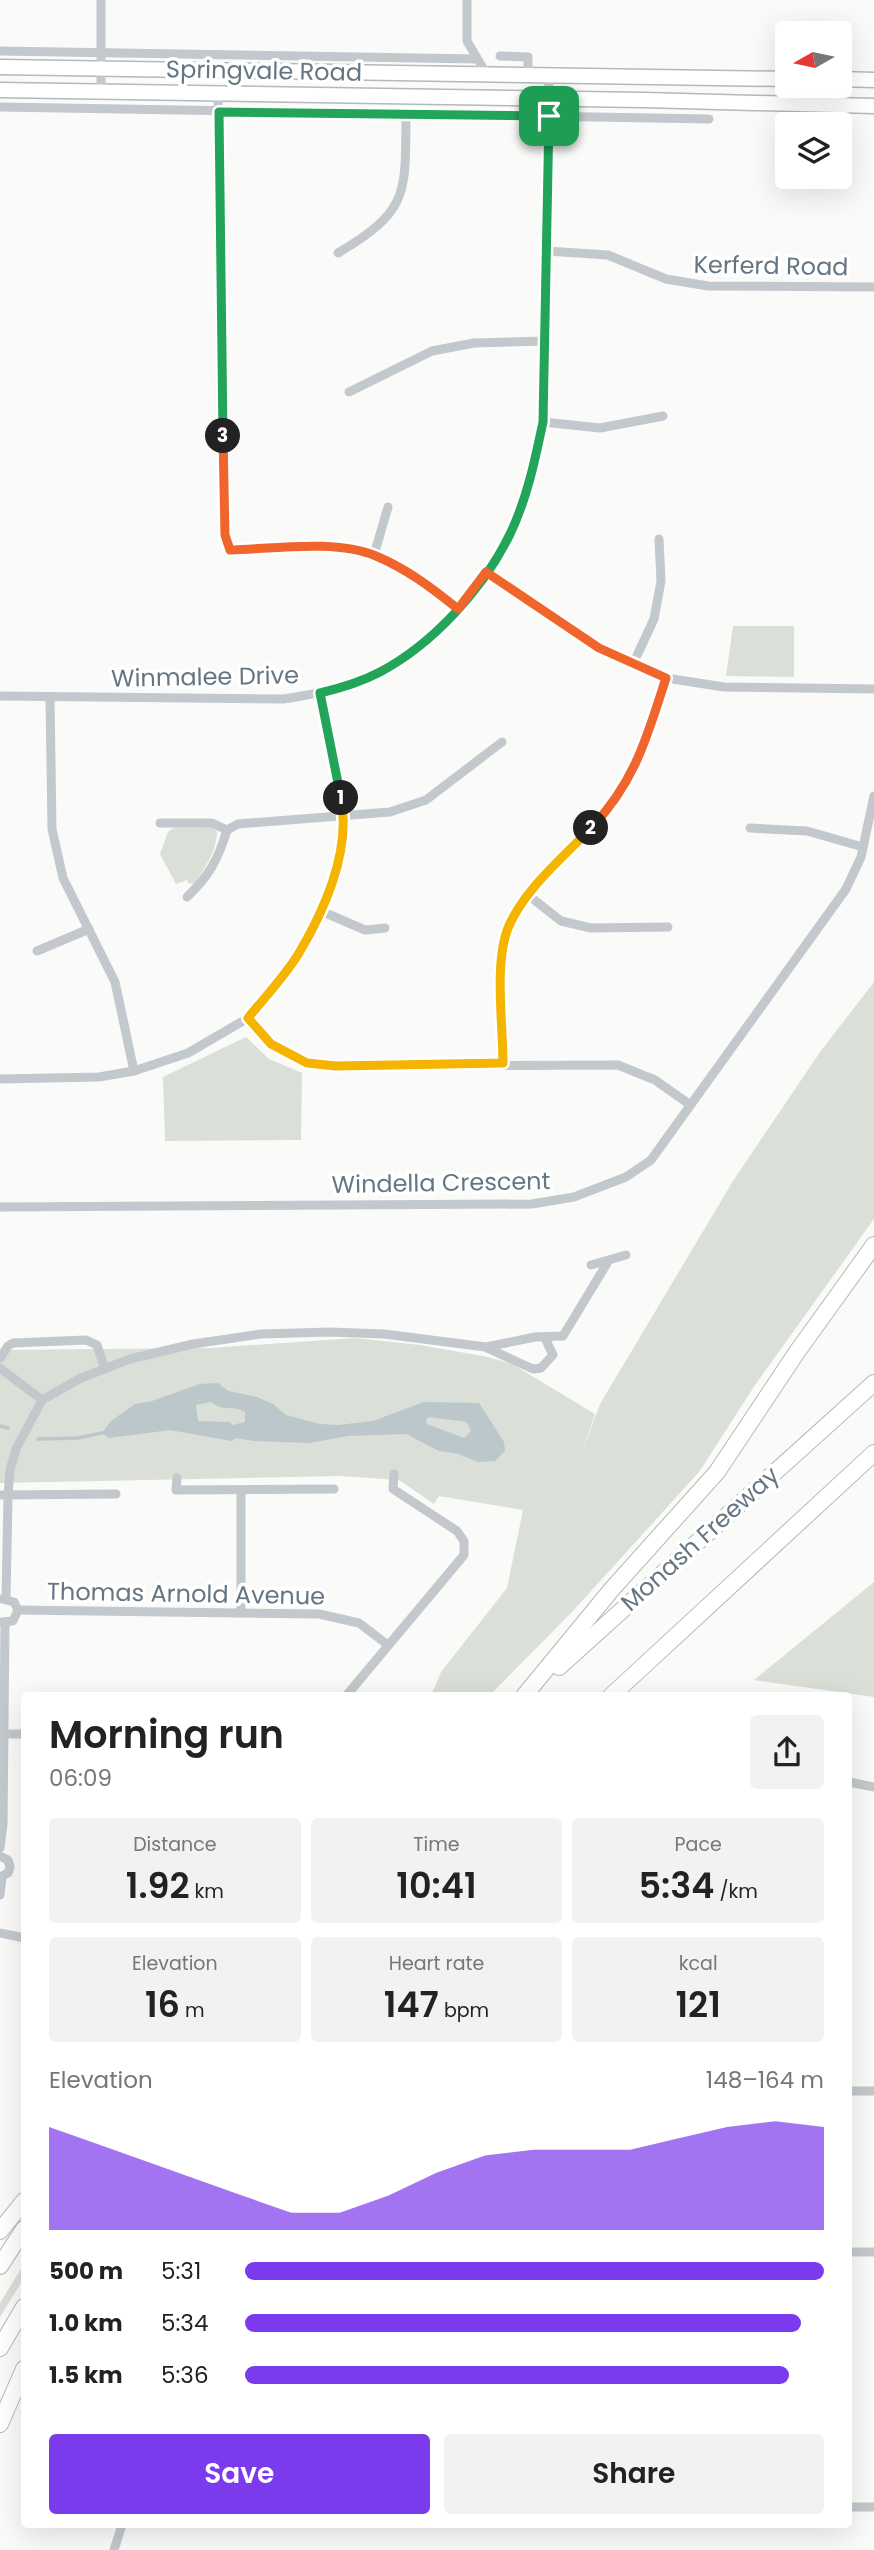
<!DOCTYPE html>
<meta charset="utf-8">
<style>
:root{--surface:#fff;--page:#f2f2f2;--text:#222;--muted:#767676;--accent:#7c3aed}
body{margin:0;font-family:Poppins,sans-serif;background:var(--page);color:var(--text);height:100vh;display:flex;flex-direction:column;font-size:26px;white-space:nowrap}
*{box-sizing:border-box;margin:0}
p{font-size:23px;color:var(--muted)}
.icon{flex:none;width:38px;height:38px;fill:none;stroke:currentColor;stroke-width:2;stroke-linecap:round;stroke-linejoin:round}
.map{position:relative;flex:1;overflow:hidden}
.side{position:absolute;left:21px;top:1692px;width:831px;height:836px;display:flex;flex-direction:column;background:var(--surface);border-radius:7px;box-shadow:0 7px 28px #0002}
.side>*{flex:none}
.needle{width:46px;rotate:261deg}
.fabs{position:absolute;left:775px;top:21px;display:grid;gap:14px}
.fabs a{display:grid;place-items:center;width:77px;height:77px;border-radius:7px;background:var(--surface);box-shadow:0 7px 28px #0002;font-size:35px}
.pin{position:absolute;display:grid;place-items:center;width:60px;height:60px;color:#fff;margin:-30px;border-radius:14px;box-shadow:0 4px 10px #0006}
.km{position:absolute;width:35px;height:35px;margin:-18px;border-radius:50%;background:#222;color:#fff;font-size:19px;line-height:35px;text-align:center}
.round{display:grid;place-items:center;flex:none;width:74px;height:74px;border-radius:7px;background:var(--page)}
.headline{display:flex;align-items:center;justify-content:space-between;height:119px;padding:0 28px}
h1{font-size:38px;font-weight:600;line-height:52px}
.figures{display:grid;grid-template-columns:repeat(3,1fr);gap:10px;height:119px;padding:7px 28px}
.figures div{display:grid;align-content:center;border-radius:7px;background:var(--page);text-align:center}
.figures b{font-size:35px;font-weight:600}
.figures small{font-size:19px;font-weight:400}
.figures p{font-size:19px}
.chart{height:196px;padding:14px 28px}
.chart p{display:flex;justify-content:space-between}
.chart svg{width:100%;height:126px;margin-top:7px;fill:var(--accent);opacity:.7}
.button{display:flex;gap:14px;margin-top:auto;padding:14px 28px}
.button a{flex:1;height:80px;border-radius:7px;background:var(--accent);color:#fff;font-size:28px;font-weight:600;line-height:80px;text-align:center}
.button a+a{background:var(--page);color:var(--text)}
ul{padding:0 28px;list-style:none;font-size:23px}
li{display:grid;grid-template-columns:112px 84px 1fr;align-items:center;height:52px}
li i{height:18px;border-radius:9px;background:var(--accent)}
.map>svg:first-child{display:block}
.green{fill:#dadfd7}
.water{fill:#bbc7cb;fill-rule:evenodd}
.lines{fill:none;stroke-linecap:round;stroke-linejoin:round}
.stream{stroke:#bbc7cb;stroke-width:3.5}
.trunk-casing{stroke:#b4b9bd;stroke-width:17}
.motorway-casing{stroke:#b4b9bd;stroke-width:18}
.minor{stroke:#c3c8cc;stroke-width:9}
.trunk{stroke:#fff;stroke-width:14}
.motorway{stroke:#fff;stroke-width:16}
.split-1-casing{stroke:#fff;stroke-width:14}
.split-2-casing{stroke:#fff;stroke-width:14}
.split-3-casing{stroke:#fff;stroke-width:14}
.split-4-casing{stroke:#fff;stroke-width:14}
.split-1{stroke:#22a559;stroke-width:9}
.split-2{stroke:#f5b400;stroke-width:9}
.split-3{stroke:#f0652b;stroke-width:9}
.split-4{stroke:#22a559;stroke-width:9}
.labels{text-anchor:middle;stroke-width:7;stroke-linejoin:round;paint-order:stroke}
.street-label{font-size:24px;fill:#657683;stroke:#fff}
</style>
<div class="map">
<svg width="874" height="2550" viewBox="0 0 874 2550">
<rect width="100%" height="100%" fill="#fafaf8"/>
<g class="green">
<polygon points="733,626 794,626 794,677 726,676"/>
<path d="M211,827l6,4c0,20 -12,36 -22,52l-6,1 -2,-4 -11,4 -16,-30 8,-22 6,-4z"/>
<polygon points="874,982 874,1219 755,1385 699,1472 572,1612 489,1696 431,1696 441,1672 507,1588 523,1510 439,1496 434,1504 399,1480 339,1476 0,1483 0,1350 210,1348 355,1338 420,1345 488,1357 512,1364 595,1414 580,1458 600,1404 733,1181 820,1052"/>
<polygon points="246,1037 269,1059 302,1073 301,1140 165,1141 163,1077"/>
<polygon points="874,1582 874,1697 754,1680"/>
<polygon points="24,2264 24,2278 0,2317 0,2303"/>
</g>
<path class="water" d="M218,1383l10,8 29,6 16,7 13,11 34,9 18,1 35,-4 51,-19 55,1 25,39 1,9 -10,10 -17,1 -19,-8 -20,-3 -33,-17 -58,2 -39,7 -55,-2 -18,-3 -5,3 -61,-11 -61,8 -7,-5 9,-12 24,-17 17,-3 48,-17zM211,1402c14,11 20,2 34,10v10l-13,3 -2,-3 -32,-1 -2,-16zM428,1417l39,5 4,9 -7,7 -37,-14 -1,-4z"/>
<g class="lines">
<g class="stream">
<polyline points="0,1426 8,1428"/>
<polyline points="38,1439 78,1438 102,1433"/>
</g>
<defs>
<g id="trunk">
<polyline points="0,67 788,79"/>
<polyline points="840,79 874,80"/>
<polyline points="0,90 644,100 874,106"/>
</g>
<g id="motorway">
<polyline points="559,1667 874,1383"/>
<polyline points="524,1696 612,1589 717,1472 797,1352 874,1245"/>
<polyline points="611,1696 874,1453"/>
<polyline points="0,2231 24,2201"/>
<polyline points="0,2266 24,2229"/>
<polyline points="0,2348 24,2307"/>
<polyline points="0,2424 24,2369"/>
</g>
</defs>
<use href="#trunk" class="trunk-casing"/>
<use href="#motorway" class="motorway-casing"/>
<g class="minor">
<polyline points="101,0 101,91"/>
<polyline points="467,0 467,41 487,75"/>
<polyline points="0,51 477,59"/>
<polyline points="500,56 528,57 528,75"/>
<path d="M218,93l7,442 5,15c44,-1 105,-11 146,6 31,13 56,32 82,53"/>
<polyline points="0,107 709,119"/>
<polyline points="547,251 608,255 666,279 708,286 874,287"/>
<path d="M338,253c73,-43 67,-61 68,-140"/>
<polyline points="349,392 432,351 474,343 546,341"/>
<polyline points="543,422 600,428 663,416"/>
<polyline points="374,555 388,507"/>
<polyline points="487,572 599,648 666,678 724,687 874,689"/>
<polyline points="633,664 654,619 661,581 659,539"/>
<path d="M0,696l284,3c23,-4 46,-7 68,-14 65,-22 129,-90 158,-151 16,-36 25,-74 33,-112l6,-347"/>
<polyline points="50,697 52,829 63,878 115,982 134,1071"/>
<polyline points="160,823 212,823 227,830 238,824 390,812 426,800 502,742"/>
<polyline points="750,828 807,831 863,847"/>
<polyline points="528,895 561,921 591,928 668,927"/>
<path d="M187,897c22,-21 31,-37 40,-67"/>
<polyline points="321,911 365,930 385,928"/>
<polyline points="37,951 89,929"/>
<polyline points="248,1018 271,1044 307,1063 336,1066 618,1065 655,1080 689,1104"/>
<path d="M503,1063c-1,-43 -8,-90 4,-132 13,-42 83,-97 111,-135 25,-34 35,-78 48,-118"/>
<polyline points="0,1079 99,1077 134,1071 188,1053 248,1018 298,955 321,911 337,867 344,814 320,693"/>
<polyline points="0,1207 532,1204 574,1197 626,1177 651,1160 846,889 861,857 874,796"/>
<polyline points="591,1265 626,1255"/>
<polyline points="487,1348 533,1369 541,1368 553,1355 545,1338"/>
<polyline points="0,1358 8,1346 13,1343 86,1340 97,1345 105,1369"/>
<polyline points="0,1368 42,1400"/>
<polyline points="177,1478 176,1490 334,1489"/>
<polyline points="0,1495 116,1494"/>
<polyline points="6,1599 8,1495 10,1470 16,1449 42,1400 81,1378 130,1359 193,1344 261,1334 330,1332 384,1334 486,1347 535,1337 563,1336 609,1260"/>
<polyline points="18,1610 319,1614 359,1623 388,1645"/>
<polyline points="241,1613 241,1491"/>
<polyline points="2,1622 13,1621 18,1610 14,1602 2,1599"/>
<polyline points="346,1696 464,1555 464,1541 457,1531 393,1489 394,1474"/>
<polyline points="4,1734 24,1734"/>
<polyline points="849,1782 874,1787"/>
<polyline points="0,1848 3,1824 5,1623"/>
<polyline points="0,1856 8,1860 10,1867 8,1873 0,1877"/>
<polyline points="0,1895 2,1877"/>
<polyline points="0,1933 24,1938"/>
<polyline points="849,2091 874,2091"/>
<polyline points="849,2252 874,2252"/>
<polyline points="849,2507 874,2507"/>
<polyline points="114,2550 122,2525"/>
</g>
<use href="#trunk" class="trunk"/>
<use href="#motorway" class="motorway"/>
</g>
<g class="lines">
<defs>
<path id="split-1" d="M341,798l-21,-105c21,-5 41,-11 60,-21 53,-28 104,-84 130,-138 17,-35 25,-74 33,-112l6,-306"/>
<path id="split-2" d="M341,798c10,52 -16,111 -42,155 -14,23 -34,44 -51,65l23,26 36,19 29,3 167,-3c0,-38 -9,-100 5,-135 16,-39 55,-70 83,-100"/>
<path id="split-3" d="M223,436l2,99 5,15c43,-1 105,-11 146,6 31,13 56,32 82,53l28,-37 113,76 67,30c-19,59 -31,104 -75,150"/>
<polyline id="split-4" points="223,436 219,112 549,116"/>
</defs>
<use href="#split-1" class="split-1-casing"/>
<use href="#split-2" class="split-2-casing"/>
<use href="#split-3" class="split-3-casing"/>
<use href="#split-4" class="split-4-casing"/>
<use href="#split-1" class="split-1"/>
<use href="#split-2" class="split-2"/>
<use href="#split-3" class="split-3"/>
<use href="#split-4" class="split-4"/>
</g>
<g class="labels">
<g class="street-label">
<text transform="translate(264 71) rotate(1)" y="8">Springvale Road</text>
<text transform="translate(771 266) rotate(1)" y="8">Kerferd Road</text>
<text transform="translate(205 677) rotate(-1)" y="8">Winmalee Drive</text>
<text transform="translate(441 1183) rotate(-1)" y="8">Windella Crescent</text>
<text transform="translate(700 1539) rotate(-42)" y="8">Monash Freeway</text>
<text transform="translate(186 1594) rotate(1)" y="8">Thomas Arnold Avenue</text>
</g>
</g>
</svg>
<div class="fabs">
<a><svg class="needle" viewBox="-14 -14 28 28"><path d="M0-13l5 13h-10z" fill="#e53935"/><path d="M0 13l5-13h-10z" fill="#767676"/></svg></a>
<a><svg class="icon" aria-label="layers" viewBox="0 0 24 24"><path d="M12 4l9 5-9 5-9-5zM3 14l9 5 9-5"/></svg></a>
</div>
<div class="pin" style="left:549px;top:116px;background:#1e9e55"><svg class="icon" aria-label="arrive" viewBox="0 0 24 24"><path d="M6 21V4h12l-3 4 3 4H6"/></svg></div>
<b class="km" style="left:341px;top:798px">1</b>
<b class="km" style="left:591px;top:828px">2</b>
<b class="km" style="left:223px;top:436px">3</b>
<section class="side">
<div class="headline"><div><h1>Morning run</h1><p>06:09</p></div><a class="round"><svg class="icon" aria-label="share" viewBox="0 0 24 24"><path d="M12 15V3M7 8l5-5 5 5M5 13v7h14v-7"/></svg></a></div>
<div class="figures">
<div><p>Distance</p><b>1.92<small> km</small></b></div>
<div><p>Time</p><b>10:41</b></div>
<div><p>Pace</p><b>5:34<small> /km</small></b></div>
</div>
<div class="figures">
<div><p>Elevation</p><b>16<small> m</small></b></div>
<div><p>Heart rate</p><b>147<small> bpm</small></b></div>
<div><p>kcal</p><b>121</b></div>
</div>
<div class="chart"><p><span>Elevation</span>148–164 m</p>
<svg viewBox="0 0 160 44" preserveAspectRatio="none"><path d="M0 44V8L10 14L20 20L30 26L40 32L50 38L60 38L70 32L80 24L90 18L100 16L110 16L120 16L130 12L140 8L150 6L160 8V44z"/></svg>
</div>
<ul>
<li><b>500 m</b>5:31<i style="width:100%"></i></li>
<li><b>1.0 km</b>5:34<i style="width:96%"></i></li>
<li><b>1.5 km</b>5:36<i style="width:94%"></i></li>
</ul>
<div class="button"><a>Save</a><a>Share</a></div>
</section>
</div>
